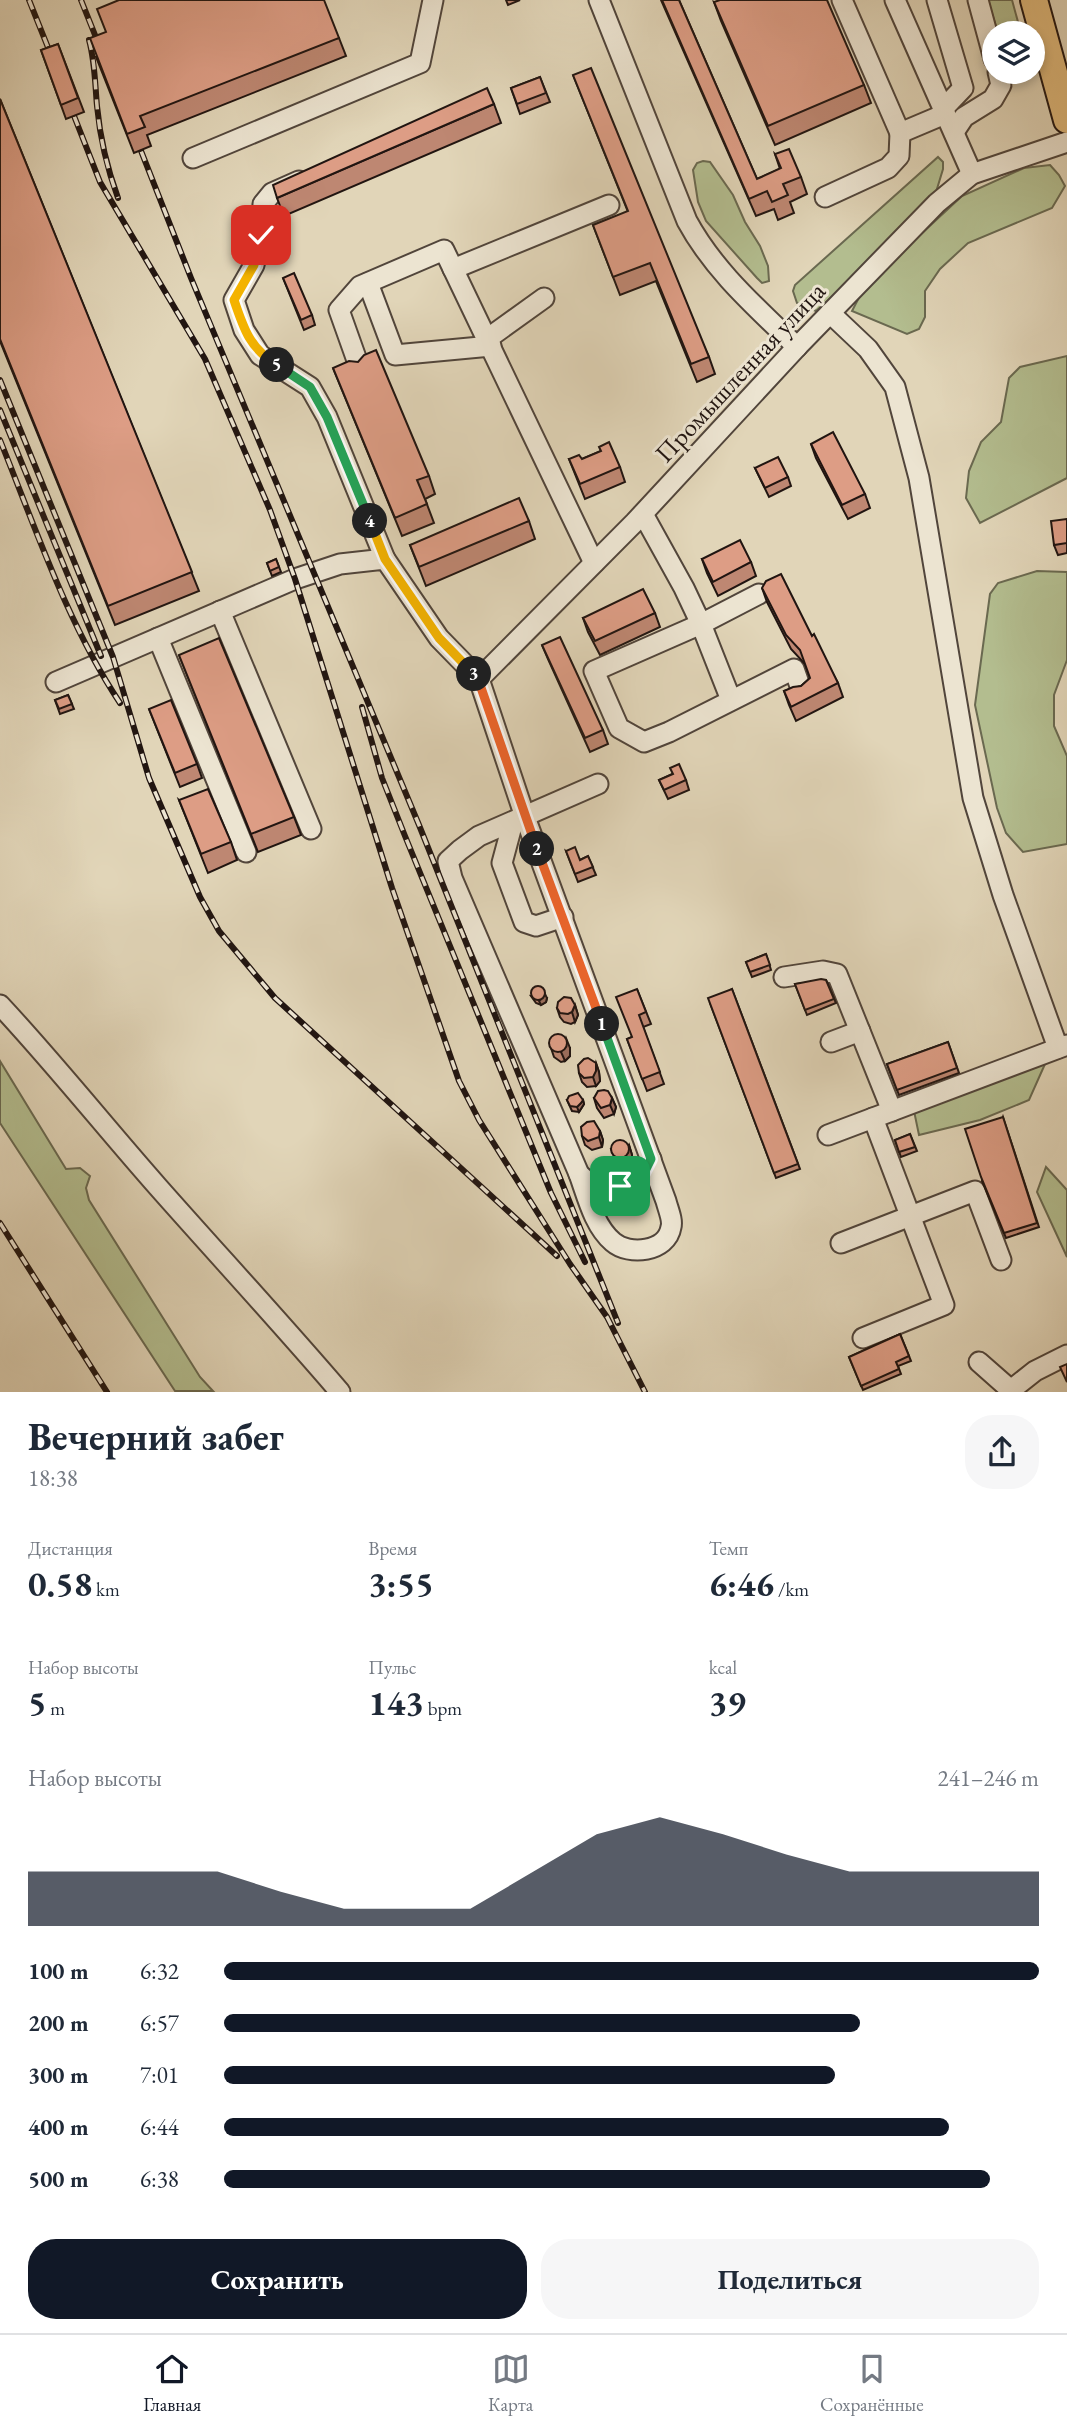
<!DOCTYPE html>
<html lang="ru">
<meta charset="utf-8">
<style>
:root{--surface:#fff;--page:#f6f6f7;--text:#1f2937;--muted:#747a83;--line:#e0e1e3;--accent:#111827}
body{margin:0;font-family:"EB Garamond",serif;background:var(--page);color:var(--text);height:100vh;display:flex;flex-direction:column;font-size:26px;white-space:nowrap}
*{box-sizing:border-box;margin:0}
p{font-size:23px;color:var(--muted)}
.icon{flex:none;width:38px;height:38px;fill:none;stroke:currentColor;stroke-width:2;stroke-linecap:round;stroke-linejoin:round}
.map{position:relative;height:1392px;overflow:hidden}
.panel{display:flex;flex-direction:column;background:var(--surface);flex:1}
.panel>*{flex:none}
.tools{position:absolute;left:982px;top:21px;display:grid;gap:14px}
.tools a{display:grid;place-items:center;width:63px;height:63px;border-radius:50%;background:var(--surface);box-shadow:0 4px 10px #0003;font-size:35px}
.pin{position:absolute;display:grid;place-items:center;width:60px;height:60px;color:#fff;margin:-30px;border-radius:14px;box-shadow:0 4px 10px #0006}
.km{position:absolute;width:35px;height:35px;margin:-18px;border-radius:50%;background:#222;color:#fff;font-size:19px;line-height:35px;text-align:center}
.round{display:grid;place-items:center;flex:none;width:74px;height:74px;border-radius:28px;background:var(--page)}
.overview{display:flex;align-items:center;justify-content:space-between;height:119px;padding:0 28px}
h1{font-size:38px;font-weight:700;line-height:52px}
.stats{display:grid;grid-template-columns:repeat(3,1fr);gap:10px;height:119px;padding:7px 28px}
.stats div{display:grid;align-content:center}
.stats b{font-size:35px;font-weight:700}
.stats small{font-size:19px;font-weight:400}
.stats p{font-size:19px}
.chart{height:196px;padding:14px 28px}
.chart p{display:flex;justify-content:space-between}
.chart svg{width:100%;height:126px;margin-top:7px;fill:var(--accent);opacity:.7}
.button{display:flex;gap:14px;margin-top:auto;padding:14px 28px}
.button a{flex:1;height:80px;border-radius:28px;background:var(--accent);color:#fff;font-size:28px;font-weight:700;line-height:80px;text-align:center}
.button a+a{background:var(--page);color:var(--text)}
ul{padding:0 28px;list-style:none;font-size:23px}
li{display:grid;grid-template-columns:112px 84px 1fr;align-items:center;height:52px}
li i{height:18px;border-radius:9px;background:var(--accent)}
.tab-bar{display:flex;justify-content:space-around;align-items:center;height:98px;border-top:2px solid var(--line);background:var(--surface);font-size:19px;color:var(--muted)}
.tab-bar a{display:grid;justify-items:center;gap:4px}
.tab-bar .on{color:var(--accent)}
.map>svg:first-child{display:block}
.green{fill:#b3bd8f;stroke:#6a6950;stroke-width:2}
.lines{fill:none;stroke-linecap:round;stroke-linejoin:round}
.minor-casing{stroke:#51453b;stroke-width:23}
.highway-casing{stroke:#211511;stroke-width:30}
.minor{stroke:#ece4d1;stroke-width:19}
.highway{stroke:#e0ba7c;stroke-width:26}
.rail-casing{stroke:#211511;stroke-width:6}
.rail{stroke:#ece4d1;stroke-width:3.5;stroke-dasharray:10;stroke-linecap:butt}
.wall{fill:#be8772;stroke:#211511;stroke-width:2}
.shaded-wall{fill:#9b6e5d;stroke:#211511;stroke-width:2}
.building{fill:#dd9d85;stroke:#211511;stroke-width:2}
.split-1-casing{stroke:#fff;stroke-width:14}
.split-2-casing{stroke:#fff;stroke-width:14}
.split-3-casing{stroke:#fff;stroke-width:14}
.split-4-casing{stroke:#fff;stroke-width:14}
.split-5-casing{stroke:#fff;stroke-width:14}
.split-6-casing{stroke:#fff;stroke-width:14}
.split-1{stroke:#22a559;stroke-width:9}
.split-2{stroke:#f0652b;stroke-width:9}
.split-3{stroke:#f0652b;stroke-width:9}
.split-4{stroke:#f5b400;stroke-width:9}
.split-5{stroke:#22a559;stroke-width:9}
.split-6{stroke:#f5b400;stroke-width:9}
.labels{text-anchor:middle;stroke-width:6;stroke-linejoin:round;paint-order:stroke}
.street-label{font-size:26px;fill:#211511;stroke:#ece4d1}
</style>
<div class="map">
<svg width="1067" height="1392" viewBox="0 0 1067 1392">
<rect width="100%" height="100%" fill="#e1d5b8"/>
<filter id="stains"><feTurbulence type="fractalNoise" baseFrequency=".00286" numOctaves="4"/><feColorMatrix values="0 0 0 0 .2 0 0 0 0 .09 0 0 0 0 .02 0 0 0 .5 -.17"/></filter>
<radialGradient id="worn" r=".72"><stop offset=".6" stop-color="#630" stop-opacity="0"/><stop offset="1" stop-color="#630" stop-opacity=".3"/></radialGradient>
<g class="green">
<polygon points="988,0 1012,0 1021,33 998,33"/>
<polygon points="938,157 943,162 943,169 933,202 879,256 816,311 797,303 793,291 795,285"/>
<polygon points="703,161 710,162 733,195 745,222 760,246 768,266 769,281 762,283 757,278 706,221 698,202 693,170 697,163"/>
<polygon points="1050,165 1059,175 1065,186 1052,208 968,243 940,269 925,291 925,317 919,329 907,334 852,311 865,286 962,196 1024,168"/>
<polygon points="1067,356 1067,478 980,523 966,498 969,471 981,442 1001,422 1009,378 1020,367"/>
<polygon points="1037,571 1067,572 1067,660 1054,695 1054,726 1067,756 1067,844 1023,852 1006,833 997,808 975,705 990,594 998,583"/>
<polygon points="0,1061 66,1169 80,1168 90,1176 86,1188 89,1200 200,1377 213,1391 175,1391 0,1123"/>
<polygon points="1045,1064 1029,1100 980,1120 919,1135 914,1111"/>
<polygon points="1046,1167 1067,1190 1067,1257 1037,1192"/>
</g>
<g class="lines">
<defs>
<g id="minor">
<path d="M599,0l88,221c27,50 70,87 110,126"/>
<polyline points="842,0 900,133 945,114"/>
<polyline points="895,0 972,174"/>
<polyline points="937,0 963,88 943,109"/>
<polyline points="978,0 994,59"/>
<polyline points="954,132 964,117 993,99 1001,85 998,72"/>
<polyline points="193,158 420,63 433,0"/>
<polyline points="299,181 272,193 263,204 261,235 254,265 234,300 244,330 260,355 310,387 327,417 385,559"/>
<polyline points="825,197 888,168 899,156 900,133"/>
<polyline points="453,269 609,205"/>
<polyline points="368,283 395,355 491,346"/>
<polyline points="830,313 868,349 895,387 919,478 973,798 1003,895 1058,1048"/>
<polyline points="487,339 544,298"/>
<polyline points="360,369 339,310 360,286 444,250 594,563"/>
<polyline points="643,514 684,588 701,624 759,594"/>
<polyline points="220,611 311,829"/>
<polyline points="158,638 246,852"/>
<polyline points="479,679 635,522 797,347 937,203 972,174 1067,142"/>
<path d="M56,682l239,-103 45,-15 45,-5 54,79 40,41 46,138 141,384c2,8 7,19 5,26 -4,25 -42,29 -58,15 -19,-16 -26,-46 -34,-68"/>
<polyline points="731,700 701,624 594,671 619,728 644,742 669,732 794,669 801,689"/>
<polyline points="598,784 479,836 460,850 448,861 452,878 579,1174 595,1189 620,1186 642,1177 651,1159"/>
<polyline points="513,822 502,863 524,922 536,926 563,917"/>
<polyline points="784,977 823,971 837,974 892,1111"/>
<path d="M0,1005c55,59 105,122 158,182 61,69 122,135 182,205"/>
<polyline points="831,1042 860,1031"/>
<polyline points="828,1135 1067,1045"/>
<polyline points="841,1243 975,1191 1001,1260"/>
<polyline points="863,1338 944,1305 873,1118"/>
<polyline points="979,1362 1013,1392"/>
<polyline points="1011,1390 1035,1371 1067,1355"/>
</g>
<polyline id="highway" points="1034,0 1067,120"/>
</defs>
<use href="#minor" class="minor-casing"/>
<use href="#highway" class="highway-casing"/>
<use href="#minor" class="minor"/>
<use href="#highway" class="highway"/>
<defs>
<g id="rail">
<polyline points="29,0 55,65"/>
<polyline points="81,0 103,55"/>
<path d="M89,40c6,22 6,44 8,66 3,32 10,62 21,92"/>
<polyline points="67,98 100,182 205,359 270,510 295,579 392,888 459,1081 479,1120 570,1264 607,1317 645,1392"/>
<polyline points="134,133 191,278 419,825 618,1323"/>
<polyline points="0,380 113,657 149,778 200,897 219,931 275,998 557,1256"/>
<polyline points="0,410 101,656"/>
<path d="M0,440c36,89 67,183 120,263"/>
<polyline points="362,707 382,778 405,836 551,1193 585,1262"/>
<polyline points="0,1223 107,1392"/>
</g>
</defs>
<use href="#rail" class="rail-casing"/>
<use href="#rail" class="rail"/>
</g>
<g class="wall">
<polygon points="506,0 520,0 508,5"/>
<polygon points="661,0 679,0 757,179 780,169 775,154 801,177 807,194 790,202 794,213 778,220 774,209 756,216"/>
<polygon points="714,2 864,85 871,103 775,145 721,21"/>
<polygon points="339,38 346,56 147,135 151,146 134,153 96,57"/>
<polygon points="58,44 84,112 66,119 41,50"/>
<polygon points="573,75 709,357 715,374 697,382 656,281 620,295 593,225 628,212"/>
<polygon points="540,77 550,102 520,114 511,88"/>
<polygon points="0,99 199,591 115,625 0,341"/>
<polygon points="494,104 501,123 284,216 277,198"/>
<polygon points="283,278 312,315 315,325 304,330"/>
<polygon points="333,368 429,476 435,494 425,499 434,523 402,536"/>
<polygon points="811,444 865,494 870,508 848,519 816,458"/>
<polygon points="601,451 620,467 625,482 585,499 569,459 582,459"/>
<polygon points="755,468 788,477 791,486 769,497"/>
<polygon points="1067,519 1067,553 1058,555 1054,545"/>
<polygon points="529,521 535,539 426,586 410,545"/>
<polygon points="276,559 281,572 272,576 267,563"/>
<polygon points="702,559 751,562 756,576 718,596 707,573"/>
<polygon points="762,588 812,636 838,683 843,697 796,721 789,705 784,691 801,686 810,678 805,664 791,649 767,602"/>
<polygon points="655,613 660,627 600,655 588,632 583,618"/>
<polygon points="542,645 603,730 608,744 590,752 548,659"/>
<polygon points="179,655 294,817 301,835 258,852"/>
<polygon points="68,695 74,709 60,714 55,700"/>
<polygon points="149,709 197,764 202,778 180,787"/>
<polygon points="672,774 686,780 689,790 668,799 659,780"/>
<polygon points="179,800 231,842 237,860 208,873"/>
<polygon points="566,851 580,860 588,856 596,875 578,882"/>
<polygon points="766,954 771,970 752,977 746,962"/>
<polygon points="826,980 836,1003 807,1015 795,984"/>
<polygon points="637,989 651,1024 643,1027 664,1084 647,1091 627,1039 632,1037"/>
<polygon points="732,989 800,1169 776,1178 710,1003"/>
<polygon points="531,996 547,998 546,1002 541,1005 536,1003"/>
<polygon points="575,1005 578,1015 575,1022 571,1024 564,1022 560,1017 557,1008"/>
<polygon points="948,1042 959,1073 899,1095 887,1064"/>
<polygon points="551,1048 570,1048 570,1056 565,1061 561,1062 554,1057"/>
<polygon points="596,1063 599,1072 600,1081 596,1086 587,1087 582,1082 579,1073"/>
<polygon points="594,1098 612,1098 616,1107 614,1114 604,1118 597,1108"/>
<polygon points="567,1100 583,1100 584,1104 579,1112 572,1111"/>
<polygon points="1003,1117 1039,1227 1006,1238 982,1181"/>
<polygon points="600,1131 603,1140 602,1147 592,1150 585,1145 582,1136"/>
<polygon points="910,1134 917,1151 901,1157 895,1140"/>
<polygon points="629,1145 632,1155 632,1163 626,1168 618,1166 611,1149"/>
<polygon points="900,1334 911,1361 898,1366 901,1374 863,1390 849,1357"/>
</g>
<g class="shaded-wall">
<polygon points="545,994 547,998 546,1002 541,1005 539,1001"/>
<polygon points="575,1005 578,1015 575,1022 572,1012"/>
<polygon points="566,1038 570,1048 570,1056 565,1061 561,1052"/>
<polygon points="596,1063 599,1072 600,1081 596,1086 593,1077"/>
<polygon points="612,1098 616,1107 614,1114 610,1105"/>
<polygon points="583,1100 584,1104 579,1112 577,1107"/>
<polygon points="600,1131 603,1140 602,1147 599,1137"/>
<polygon points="629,1145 632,1155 632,1163 626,1168 622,1159"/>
</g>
<g class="building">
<polygon points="119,0 324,0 339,38 140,116 145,127 127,134 90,38 106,32 97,9"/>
<polygon points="662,0 679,0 757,179 781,168 775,154 789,149 801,177 783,184 788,195 772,202 767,191 749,199"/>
<polygon points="720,0 827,0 864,85 768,126 714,2"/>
<polygon points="58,44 78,98 61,105 41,50"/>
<polygon points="591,68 709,357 691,364 650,263 613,277 593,225 628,211 573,75"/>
<polygon points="540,77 546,93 517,104 511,88"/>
<polygon points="487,88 494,104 277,198 273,185"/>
<polygon points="0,99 192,572 108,606 0,339"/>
<polygon points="294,273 312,315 301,320 283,278"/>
<polygon points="376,350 429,476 417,480 427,504 395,518 333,368 349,361 358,362 364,355"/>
<polygon points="833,432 865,494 842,505 811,444"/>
<polygon points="609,442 620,467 580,484 569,459 579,455 582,459 601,451 599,447"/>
<polygon points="778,457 788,477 765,488 755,468"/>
<polygon points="519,498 529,521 419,567 410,545"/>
<polygon points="1067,519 1067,543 1054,545 1051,521"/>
<polygon points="740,540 751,562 713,582 702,559"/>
<polygon points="276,559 279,567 270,571 267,563"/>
<polygon points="781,574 812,636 814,634 838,683 791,707 784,691 793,687 801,686 810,678 800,650 786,635 762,588 766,581"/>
<polygon points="643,589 655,613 595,641 583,618"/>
<polygon points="560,637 603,730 585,738 542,645"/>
<polygon points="219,638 294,817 251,834 179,655"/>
<polygon points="68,695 72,704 59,709 55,700"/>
<polygon points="171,700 197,764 175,773 149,709"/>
<polygon points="679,764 686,780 664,790 659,780 673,774 670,768"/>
<polygon points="208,789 231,842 201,854 179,800"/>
<polygon points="575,847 580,860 588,856 593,867 575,874 566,851"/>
<polygon points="766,954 770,965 750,972 746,962"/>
<polygon points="821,979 826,980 834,999 805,1010 795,984"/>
<circle cx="538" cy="993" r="7"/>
<polygon points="637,989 646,1012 639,1015 660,1072 642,1079 627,1039 632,1037 616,997"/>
<polygon points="732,989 798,1164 774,1173 708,998"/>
<polygon points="564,997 571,998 575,1005 572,1012 568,1014 560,1013 557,1008 558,1002"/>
<circle cx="558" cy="1043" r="9"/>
<polygon points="948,1042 957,1068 897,1090 887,1064"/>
<polygon points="588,1058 596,1063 596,1071 593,1077 584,1078 579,1073 578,1065 584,1059"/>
<polygon points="604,1090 608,1091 612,1098 610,1105 601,1108 594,1098 598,1091"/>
<polygon points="578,1093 583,1100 581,1103 577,1107 570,1106 567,1100 569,1096"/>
<polygon points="1003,1117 1037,1223 1004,1233 981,1177 965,1129"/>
<polygon points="594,1121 600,1131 599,1137 588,1141 582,1136 581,1127 587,1122"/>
<polygon points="910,1134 915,1147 899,1152 895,1140"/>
<circle cx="620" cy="1149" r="9"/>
<polygon points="900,1334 909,1356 896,1362 899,1369 861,1386 849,1357"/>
<polygon points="1067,1364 1067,1382 1060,1367"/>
</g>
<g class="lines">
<defs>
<polyline id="split-1" points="602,1024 651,1159 642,1177 620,1186"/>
<polyline id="split-2" points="537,849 602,1024"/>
<polyline id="split-3" points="474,674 478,679 537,849"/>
<polyline id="split-4" points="370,521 385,559 439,638 474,674"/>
<polyline id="split-5" points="277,365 310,387 327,417 370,521"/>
<path id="split-6" d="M261,235l-7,30 -20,35c10,30 16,48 43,65"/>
</defs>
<use href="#split-1" class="split-1-casing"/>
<use href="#split-2" class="split-2-casing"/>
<use href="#split-3" class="split-3-casing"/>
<use href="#split-4" class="split-4-casing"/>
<use href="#split-5" class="split-5-casing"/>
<use href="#split-6" class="split-6-casing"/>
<use href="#split-1" class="split-1"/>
<use href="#split-2" class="split-2"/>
<use href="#split-3" class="split-3"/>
<use href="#split-4" class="split-4"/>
<use href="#split-5" class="split-5"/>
<use href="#split-6" class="split-6"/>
</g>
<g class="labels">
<g class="street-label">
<text transform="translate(740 372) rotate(-47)" y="9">Промышленная улица</text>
</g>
</g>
<rect width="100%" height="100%" filter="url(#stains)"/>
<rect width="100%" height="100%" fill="url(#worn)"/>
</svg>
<div class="tools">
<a><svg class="icon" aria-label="layers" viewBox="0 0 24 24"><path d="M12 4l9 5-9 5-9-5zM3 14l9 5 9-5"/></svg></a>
</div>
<div class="pin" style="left:620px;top:1186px;background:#1e9e55"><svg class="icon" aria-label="arrive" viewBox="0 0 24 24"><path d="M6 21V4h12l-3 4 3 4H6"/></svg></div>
<div class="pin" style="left:261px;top:235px;background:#d93025"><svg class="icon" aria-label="check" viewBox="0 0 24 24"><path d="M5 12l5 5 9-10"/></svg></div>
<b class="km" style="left:602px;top:1024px">1</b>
<b class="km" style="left:537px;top:849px">2</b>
<b class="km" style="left:474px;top:674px">3</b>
<b class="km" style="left:370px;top:521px">4</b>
<b class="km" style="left:277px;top:365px">5</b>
</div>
<section class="panel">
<div class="overview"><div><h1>Вечерний забег</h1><p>18:38</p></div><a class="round"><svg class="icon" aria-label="share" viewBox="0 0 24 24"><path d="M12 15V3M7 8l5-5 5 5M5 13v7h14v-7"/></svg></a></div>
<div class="stats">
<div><p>Дистанция</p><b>0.58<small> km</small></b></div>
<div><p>Время</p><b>3:55</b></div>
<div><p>Темп</p><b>6:46<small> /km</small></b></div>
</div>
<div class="stats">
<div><p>Набор высоты</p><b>5<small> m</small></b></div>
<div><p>Пульс</p><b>143<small> bpm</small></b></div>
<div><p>kcal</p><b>39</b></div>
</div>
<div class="chart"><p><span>Набор высоты</span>241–246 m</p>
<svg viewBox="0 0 160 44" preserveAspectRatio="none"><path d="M0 44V25L10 25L20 25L30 25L40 32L50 38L60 38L70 38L80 25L90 12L100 6L110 12L120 19L130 25L140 25L150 25L160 25V44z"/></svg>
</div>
<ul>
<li><b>100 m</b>6:32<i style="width:100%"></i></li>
<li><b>200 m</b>6:57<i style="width:78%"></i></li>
<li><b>300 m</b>7:01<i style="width:75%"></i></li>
<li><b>400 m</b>6:44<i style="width:89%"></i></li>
<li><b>500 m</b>6:38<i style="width:94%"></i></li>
</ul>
<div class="button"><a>Сохранить</a><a>Поделиться</a></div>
</section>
<nav class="tab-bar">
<a class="on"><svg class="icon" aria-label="home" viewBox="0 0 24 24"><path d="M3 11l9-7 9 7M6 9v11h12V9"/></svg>Главная</a>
<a><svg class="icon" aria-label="map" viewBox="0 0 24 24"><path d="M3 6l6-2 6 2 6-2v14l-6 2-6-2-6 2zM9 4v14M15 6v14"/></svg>Карта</a>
<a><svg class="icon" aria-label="saved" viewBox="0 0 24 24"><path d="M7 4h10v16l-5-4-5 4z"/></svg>Сохранённые</a>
</nav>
